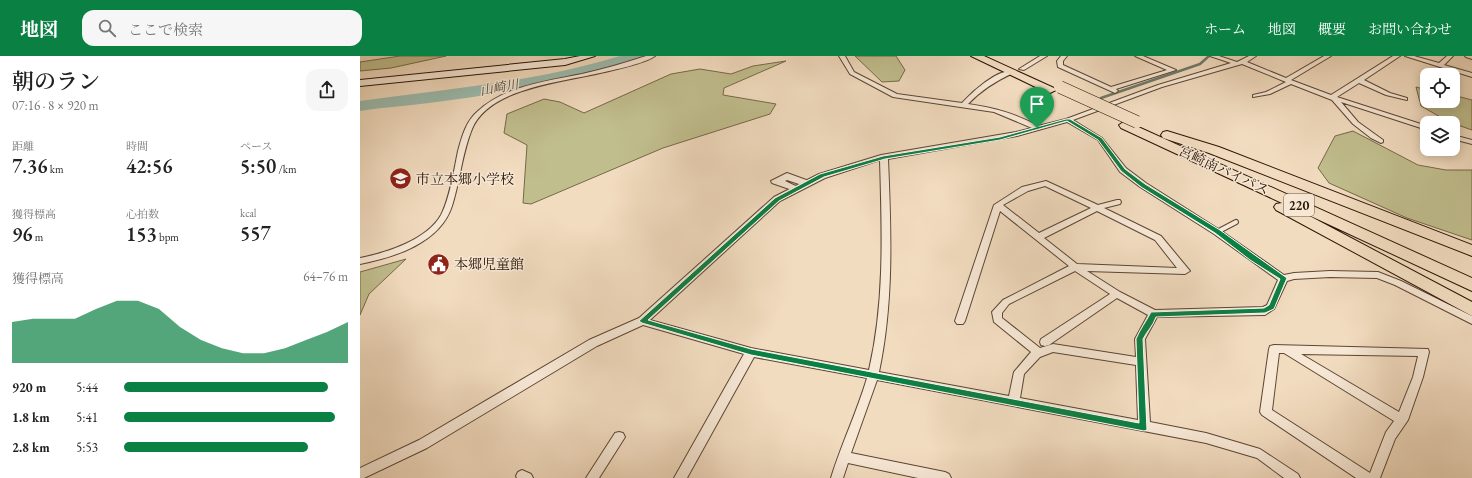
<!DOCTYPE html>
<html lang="ja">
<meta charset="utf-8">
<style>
:root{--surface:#fff;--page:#f6f6f6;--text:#222;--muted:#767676;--accent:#0b8043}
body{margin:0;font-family:"EB Garamond","Noto Serif JP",serif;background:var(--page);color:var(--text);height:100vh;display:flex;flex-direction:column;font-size:15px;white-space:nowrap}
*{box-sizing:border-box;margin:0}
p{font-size:13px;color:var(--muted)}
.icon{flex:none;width:22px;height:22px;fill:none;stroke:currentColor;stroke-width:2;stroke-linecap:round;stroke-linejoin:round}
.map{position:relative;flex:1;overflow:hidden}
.panel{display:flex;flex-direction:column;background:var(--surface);width:360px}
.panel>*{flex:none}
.controls{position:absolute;left:1060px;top:12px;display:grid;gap:8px}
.controls a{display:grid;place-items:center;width:40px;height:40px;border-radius:8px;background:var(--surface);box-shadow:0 2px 10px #0003;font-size:20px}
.pin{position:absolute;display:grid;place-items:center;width:34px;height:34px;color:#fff;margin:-41px -17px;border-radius:50% 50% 50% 0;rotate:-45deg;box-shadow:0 0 4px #0007}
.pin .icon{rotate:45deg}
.round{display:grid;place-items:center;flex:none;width:42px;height:42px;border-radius:12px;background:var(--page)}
.overview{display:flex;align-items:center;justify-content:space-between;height:68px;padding:0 12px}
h1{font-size:22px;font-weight:600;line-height:30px}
.stats{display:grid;grid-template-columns:repeat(3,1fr);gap:6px;height:68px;padding:4px 12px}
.stats div{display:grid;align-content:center}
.stats b{font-size:20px;font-weight:600}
.stats small{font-size:11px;font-weight:400}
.stats p{font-size:11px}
.chart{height:112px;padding:8px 12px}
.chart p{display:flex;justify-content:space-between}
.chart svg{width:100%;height:72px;margin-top:4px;fill:var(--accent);opacity:.7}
ul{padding:0 12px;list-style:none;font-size:13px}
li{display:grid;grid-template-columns:64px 48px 1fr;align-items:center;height:30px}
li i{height:10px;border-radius:5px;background:var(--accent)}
header{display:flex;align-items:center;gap:24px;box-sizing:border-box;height:56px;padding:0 20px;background:var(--accent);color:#fff}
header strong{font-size:19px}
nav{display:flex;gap:22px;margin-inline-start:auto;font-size:14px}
.search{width:280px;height:36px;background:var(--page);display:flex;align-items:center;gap:10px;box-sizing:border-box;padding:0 14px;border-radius:12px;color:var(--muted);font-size:15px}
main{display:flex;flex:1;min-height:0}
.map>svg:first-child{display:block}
.green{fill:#c1be8e;stroke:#766949}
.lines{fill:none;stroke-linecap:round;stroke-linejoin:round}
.stream{stroke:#6e796b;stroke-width:2.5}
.river{fill:#9cbcaf;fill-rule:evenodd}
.service-casing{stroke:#5c4633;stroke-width:6}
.minor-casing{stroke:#5c4633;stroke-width:2}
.tertiary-casing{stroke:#5c4633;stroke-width:2}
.secondary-casing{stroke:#2a1404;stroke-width:2}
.trunk-casing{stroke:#2a1404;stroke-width:2}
.service{stroke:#f7e8d6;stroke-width:4}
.minor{fill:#f7e8d6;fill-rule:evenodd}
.tertiary{fill:#f7e8d6;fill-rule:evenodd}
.secondary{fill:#f7e8d6;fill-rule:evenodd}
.trunk{fill:#f2dcc0;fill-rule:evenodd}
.trunk-bridge-casing{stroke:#2a1404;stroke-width:13;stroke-linecap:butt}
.trunk-bridge{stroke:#f2dcc0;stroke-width:12}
.route{fill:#0b8043;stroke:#fff;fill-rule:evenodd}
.labels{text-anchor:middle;stroke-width:3;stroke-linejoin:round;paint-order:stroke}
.far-water-label{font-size:13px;font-style:italic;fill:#524f40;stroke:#f7e8d6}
.shield{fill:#f7e8d6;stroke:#685443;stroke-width:1}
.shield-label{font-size:13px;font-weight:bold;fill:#2a1404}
.street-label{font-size:14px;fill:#2a1404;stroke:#f7e8d6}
.poi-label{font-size:14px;fill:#2a1404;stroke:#f7e8d6;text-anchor:start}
</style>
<header>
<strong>地図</strong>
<div class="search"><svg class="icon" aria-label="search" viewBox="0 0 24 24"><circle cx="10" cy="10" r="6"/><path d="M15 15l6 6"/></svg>ここで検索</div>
<nav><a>ホーム</a><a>地図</a><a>概要</a><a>お問い合わせ</a></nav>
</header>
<main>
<section class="panel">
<div class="overview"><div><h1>朝のラン</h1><p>07:16 · 8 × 920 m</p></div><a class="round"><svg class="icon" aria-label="share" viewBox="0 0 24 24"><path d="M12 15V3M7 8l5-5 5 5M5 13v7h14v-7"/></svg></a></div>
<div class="stats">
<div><p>距離</p><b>7.36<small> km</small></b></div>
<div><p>時間</p><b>42:56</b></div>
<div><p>ペース</p><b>5:50<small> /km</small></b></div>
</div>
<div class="stats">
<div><p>獲得標高</p><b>96<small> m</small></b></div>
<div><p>心拍数</p><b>153<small> bpm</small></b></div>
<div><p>kcal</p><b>557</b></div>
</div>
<div class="chart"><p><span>獲得標高</span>64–76 m</p>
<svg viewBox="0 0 160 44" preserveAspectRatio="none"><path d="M0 44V19L10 17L20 17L30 17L40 11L50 6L60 6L70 11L80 22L90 30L100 35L110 38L120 38L130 35L140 30L150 25L160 19V44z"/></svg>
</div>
<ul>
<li><b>920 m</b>5:44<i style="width:91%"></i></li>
<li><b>1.8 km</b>5:41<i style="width:94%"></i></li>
<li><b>2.8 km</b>5:53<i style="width:82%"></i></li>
</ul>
</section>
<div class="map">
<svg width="1112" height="422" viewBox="0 0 1112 422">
<rect width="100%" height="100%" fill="#f2dcc0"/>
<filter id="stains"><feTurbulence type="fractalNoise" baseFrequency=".005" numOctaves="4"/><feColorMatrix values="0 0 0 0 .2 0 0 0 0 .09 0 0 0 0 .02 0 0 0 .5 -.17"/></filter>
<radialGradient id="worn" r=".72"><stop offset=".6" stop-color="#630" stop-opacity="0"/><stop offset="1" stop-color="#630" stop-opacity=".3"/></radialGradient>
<g class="green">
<polygon points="40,0 86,0 31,12 0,15 0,6"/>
<polygon points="495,0 536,0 545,14 539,25 522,26"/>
<polygon points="426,5 364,32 363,39 416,48 410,58 303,92 171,148 163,147 167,89 144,77 147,58 184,43 200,46 224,57 311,18 340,13 371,18 393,10"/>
<polygon points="1056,31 1067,34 1067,45 1093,45 1093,39 1112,44 1112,74 1089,66 1061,50"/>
<polygon points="993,75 1058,109 1086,114 1112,114 1112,184 1047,162 969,127 958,112 975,80"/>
<polygon points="46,203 9,238 0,259 0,216"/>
</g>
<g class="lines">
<polyline class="stream" points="741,42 840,8 849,0"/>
<path class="river" d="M260,0h22l-2,3c-69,22 -139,35 -211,44 -23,3 -46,4 -69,8v-10c88,-12 175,-19 260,-45z"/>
<defs>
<polyline id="service" points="857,176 876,166"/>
<g id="minor">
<path d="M286,0h9c-11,8 -42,14 -55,17 -38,9 -111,15 -128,56 -10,24 -12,52 -20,77 -12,37 -57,51 -92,58v-6c26,-5 67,-18 81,-43 9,-17 13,-45 17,-64 4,-15 8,-30 20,-40 27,-25 69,-30 104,-37 22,-5 43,-11 64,-18z"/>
<path d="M479,0h6l9,16 43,22 65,9c10,-11 35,-34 51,-32v2c-17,8 -32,17 -45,31 27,4 46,9 70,22l28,-7 92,-34 73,-22 -21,-7h9l18,6 12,-6h7l-9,6 39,16 38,-22h7l-40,24 40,15 62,-39h7l-36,24 26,13 17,5v2l-21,-5 -27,-12 -22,14 90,29v4l-86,-28 17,20 25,18v2l-2,1 -10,-5 -18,-14 -21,-24 -41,-16 -21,10 -17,3v-2l13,-3 20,-10 -44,-18 -80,23 -89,33 29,18 24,30 20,15 74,47 64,45 10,-2 36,-2 48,1 23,9 71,35v8l-77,-39 -18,-7 -47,-1 -36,2 -7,2 -13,28 -9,6 -108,2 -12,22 5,83 56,11 54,16 38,25 2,4h-16l-27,-20 -51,-15 -329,-63 -26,73 94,19 4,2 2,4h-33l-70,-15 -5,15h-12c10,-33 26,-66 36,-100l-113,-21 -67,121h-13l70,-124 -101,-29 -46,21 -170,102 -63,30h-4v-10l59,-28 170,-100 50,-22 135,-121 45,-23 62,-19 135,-23 16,-4 -38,-16 -101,-15 -43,-23zM707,66l31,18 22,32 20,15 74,47 64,46 -11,25 -4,2 -108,3 -35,-18 -33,-21 98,3 5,-3 -29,-35 -57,-28 16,-4 1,-2 -1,-2h-3l-19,5 -52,-24 -24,6 -28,18 -39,116 2,3h6l2,-3 35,-110 69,55 -66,34 -11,12 2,10 37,30 -17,20 -5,24 -130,-24c15,-71 12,-142 9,-213l129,-23zM520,104c2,71 5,141 -11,210l-118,-22 -101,-28 130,-119 45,-23zM685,130l46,22 -52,25 -36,-28 25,-14zM737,155l58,29 22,28 -100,-4 -33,-26zM715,215l35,23 -69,45 -1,3 1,3 4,1 4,-1 68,-47 31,17 -13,24 1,18 -83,-13 -13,4 -38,-30v-5l7,-9zM693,296l83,13 2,55 -118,-22 4,-24 16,-17z"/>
<polygon points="680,0 687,0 664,14 659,13"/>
<polygon points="701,0 707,0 703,5 703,9 751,31 807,14 775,0 783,0 816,14 756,33 758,35 755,37 698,11 697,5"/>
<polygon points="1045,0 1054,0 1079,7 1087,0 1093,0 1084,9 1112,17 1112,21"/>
<polygon points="1105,0 1112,0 1112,3 1106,1"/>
<polygon points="1093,79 1112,84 1112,88 1093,83"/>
<path d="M914,289l154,4 1,3 -6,25 -15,43 -13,19 -15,39h-24l-94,-63 -2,-3 9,-63 1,-3zM919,297h5l110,68 -8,11 -16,41 -98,-63zM941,298l117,2 -5,21 -14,35z"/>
<polygon points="259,376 263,377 265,381 239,422 226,422 255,377"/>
<polygon points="162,414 171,418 173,422 157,422 156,420 158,416"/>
</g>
<polygon id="tertiary" points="427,117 449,125 450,127 445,130 427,124 425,125 440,132 439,134 435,135 412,127 411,125"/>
<polygon id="secondary" points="220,0 235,0 205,9 0,30 0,24 205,3"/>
<g id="trunk">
<polygon points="611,0 624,0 694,32 696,34 690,37 686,36"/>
<polygon points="765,65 1112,222 1112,235 942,156 1112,246 1112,260 916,154 914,151 916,148 922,147 761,72 759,69"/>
<polygon points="807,75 859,91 1112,189 1112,200 849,97 803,82 801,79 803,76"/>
</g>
</defs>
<use href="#service" class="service-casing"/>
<use href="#minor" class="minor-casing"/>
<use href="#tertiary" class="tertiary-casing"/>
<use href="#secondary" class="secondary-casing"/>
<use href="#trunk" class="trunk-casing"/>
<use href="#service" class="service"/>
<use href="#minor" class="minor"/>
<use href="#tertiary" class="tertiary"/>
<use href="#secondary" class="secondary"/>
<use href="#trunk" class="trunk"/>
<defs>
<polyline id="trunk-bridge" points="700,31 777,66"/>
</defs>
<use href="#trunk-bridge" class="trunk-bridge-casing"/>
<use href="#trunk-bridge" class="trunk-bridge"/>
</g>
<path class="route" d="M706,63h4l32,19 23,31 20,15 75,46 67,48 -13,31 -9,4 -109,4c-3,9 -9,14 -13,22l4,91 -3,1 -393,-76 -109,-32 -3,-2 136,-123 45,-24 63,-18 117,-19zM707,65l31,19 23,31 20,16 74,46 35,27 30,19 -11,26 -5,3 -113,4c-5,10 -11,17 -15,27l3,84 -388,-74 -103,-29 131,-119 45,-24 61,-18 115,-19z"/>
<defs>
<symbol id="school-disc" viewBox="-11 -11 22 22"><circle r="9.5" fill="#8f2418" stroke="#f7e8d6"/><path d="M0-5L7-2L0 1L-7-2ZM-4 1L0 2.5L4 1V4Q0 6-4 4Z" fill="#fff"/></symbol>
<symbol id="civic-disc" viewBox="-11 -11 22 22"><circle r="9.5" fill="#8f2418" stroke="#f7e8d6"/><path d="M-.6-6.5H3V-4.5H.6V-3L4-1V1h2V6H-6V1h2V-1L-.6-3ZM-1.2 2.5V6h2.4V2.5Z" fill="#fff"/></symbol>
</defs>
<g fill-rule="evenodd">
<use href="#school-disc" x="28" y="110" width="25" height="25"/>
<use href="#civic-disc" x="66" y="196" width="25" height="25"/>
</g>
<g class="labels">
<g class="far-water-label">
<text transform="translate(139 31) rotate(-10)" y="5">山崎川</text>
</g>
<rect class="shield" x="924" y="138" width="30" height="22" rx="3"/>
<g class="shield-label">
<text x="939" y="154">220</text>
</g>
<g class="street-label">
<text transform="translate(864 114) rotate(25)" y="5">宮崎南バイパス</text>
</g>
<g class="poi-label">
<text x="56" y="128">市立本郷小学校</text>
<text x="94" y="213">本郷児童館</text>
</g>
</g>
<rect width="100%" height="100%" filter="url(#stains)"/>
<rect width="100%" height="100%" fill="url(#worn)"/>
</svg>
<div class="controls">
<a><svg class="icon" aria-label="locate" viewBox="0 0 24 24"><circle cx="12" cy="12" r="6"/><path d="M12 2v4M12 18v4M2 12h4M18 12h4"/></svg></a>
<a><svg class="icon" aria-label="layers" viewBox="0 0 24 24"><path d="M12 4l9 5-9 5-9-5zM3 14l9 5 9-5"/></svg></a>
</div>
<div class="pin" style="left:677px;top:72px;background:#1e9e55"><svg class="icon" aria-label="arrive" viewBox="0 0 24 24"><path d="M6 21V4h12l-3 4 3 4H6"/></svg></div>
</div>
</main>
